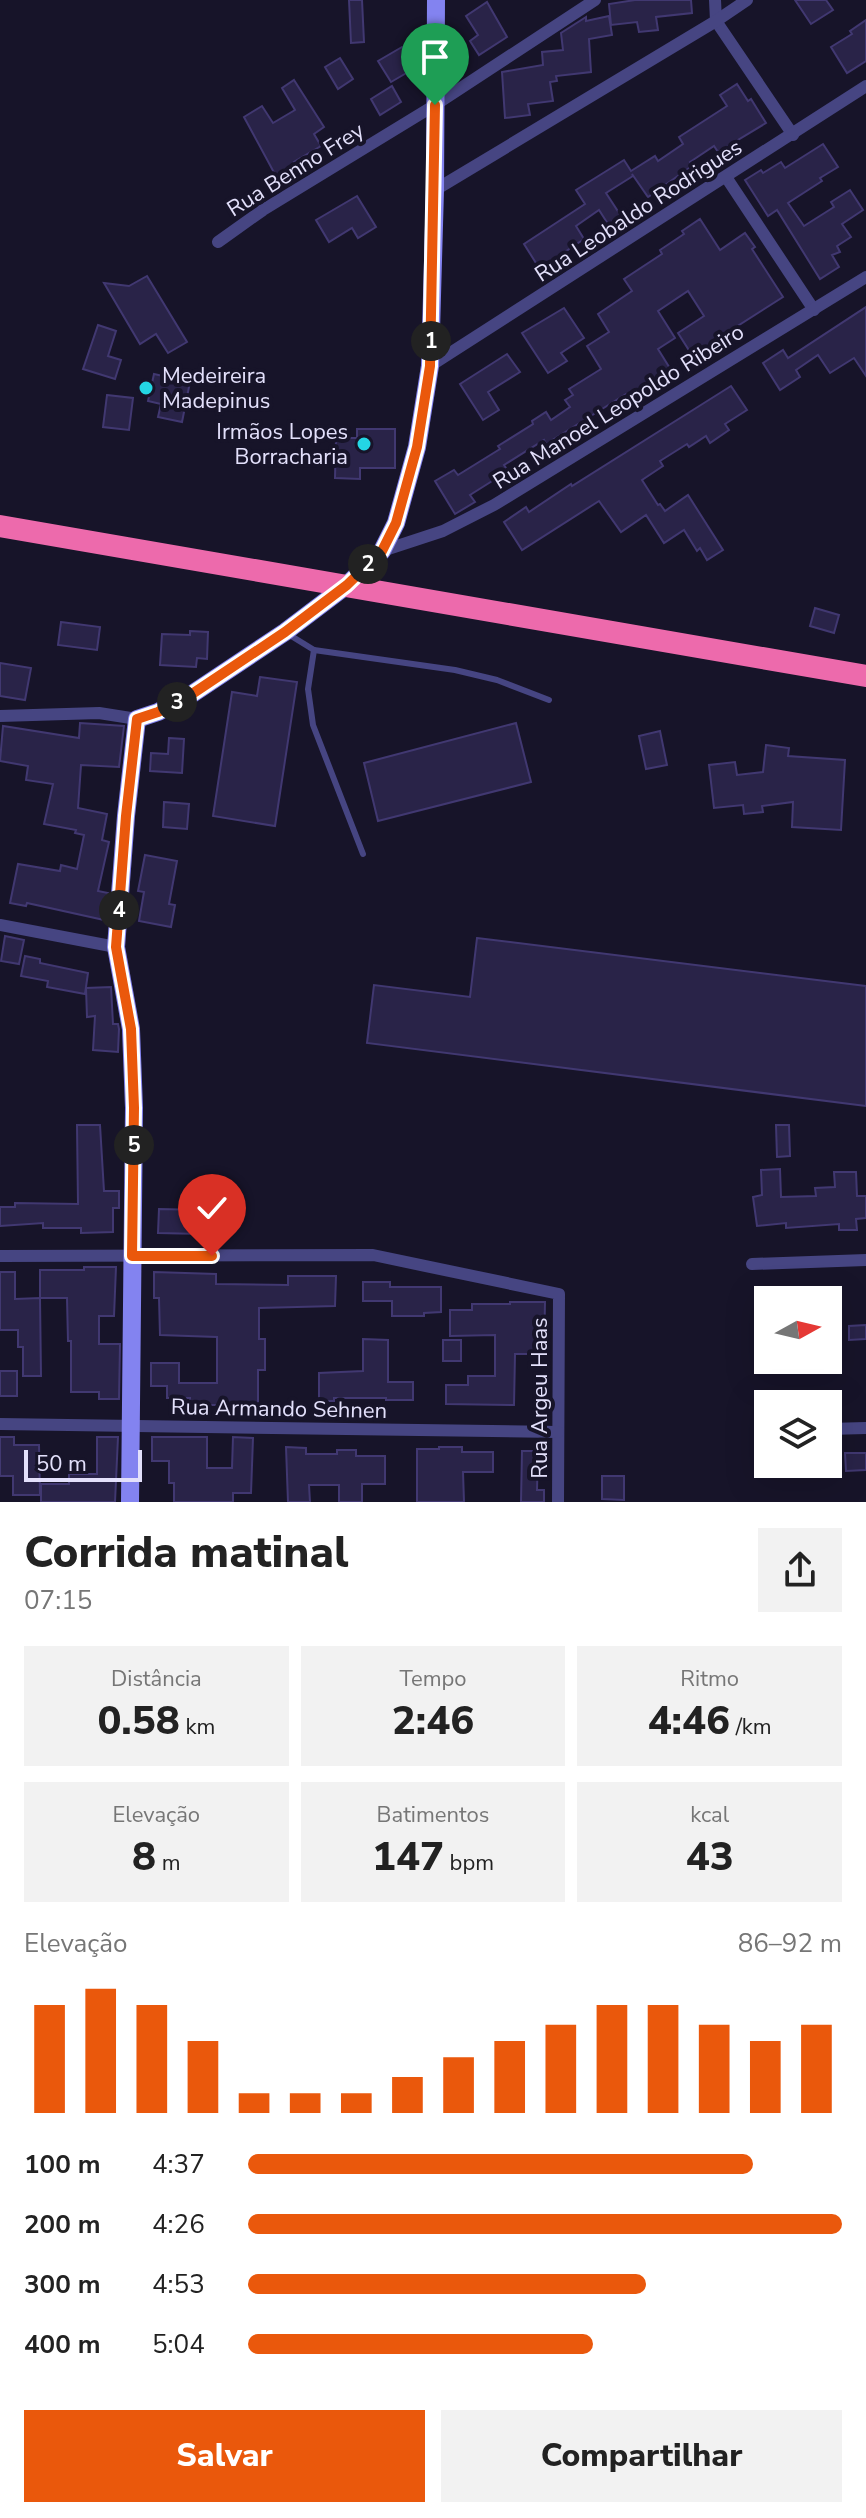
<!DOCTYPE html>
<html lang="pt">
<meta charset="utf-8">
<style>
:root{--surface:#fff;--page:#f2f2f2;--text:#222;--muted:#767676;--accent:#ea580c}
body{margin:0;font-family:"Nunito Sans",sans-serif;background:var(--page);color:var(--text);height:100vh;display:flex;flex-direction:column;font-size:30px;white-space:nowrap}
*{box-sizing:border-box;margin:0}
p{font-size:26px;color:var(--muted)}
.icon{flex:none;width:44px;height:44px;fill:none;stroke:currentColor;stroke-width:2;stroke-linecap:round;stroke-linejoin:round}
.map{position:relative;height:1502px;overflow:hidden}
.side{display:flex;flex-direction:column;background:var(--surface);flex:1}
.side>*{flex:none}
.needle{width:52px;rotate:82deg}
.buttons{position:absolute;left:754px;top:1286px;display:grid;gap:16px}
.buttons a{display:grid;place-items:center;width:88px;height:88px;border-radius:0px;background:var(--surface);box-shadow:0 8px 32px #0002;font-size:40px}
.scale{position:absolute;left:24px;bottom:20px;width:118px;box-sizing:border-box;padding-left:8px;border:4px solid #e3e0fb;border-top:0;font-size:22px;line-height:28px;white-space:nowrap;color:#e3e0fb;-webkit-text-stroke:6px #171429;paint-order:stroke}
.pin{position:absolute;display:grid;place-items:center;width:68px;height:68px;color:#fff;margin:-82px -34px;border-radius:50% 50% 50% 0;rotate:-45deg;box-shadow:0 0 8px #0007}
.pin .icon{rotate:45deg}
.km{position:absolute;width:40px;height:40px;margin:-20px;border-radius:50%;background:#222;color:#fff;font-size:22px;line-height:40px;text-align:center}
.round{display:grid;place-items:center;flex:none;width:84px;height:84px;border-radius:0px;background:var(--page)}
.headline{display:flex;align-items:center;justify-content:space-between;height:136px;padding:0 24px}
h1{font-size:44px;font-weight:800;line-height:60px}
.metrics{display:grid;grid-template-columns:repeat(3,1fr);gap:12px;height:136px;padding:8px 24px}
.metrics div{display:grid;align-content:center;border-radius:0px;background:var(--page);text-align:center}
.metrics b{font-size:40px;font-weight:800}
.metrics small{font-size:22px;font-weight:400}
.metrics p{font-size:22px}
.chart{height:224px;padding:16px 24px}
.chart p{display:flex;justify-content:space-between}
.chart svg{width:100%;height:144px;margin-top:8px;stroke:var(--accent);stroke-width:6}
.action{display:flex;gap:16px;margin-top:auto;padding:16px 24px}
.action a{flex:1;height:92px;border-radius:0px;background:var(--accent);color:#fff;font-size:32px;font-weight:800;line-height:92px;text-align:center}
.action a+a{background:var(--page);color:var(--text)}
ul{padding:0 24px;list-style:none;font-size:26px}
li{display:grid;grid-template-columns:128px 96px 1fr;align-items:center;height:60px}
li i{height:20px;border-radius:10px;background:var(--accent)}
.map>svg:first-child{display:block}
.building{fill:#292348;stroke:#413871;stroke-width:2}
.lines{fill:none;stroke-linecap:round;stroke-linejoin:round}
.lane{stroke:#464582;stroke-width:6}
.street{stroke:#464582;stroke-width:12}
.secondary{stroke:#8383f0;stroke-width:18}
.highway{stroke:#ed6aac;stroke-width:22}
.route-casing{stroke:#fff;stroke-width:16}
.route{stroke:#ea580c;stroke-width:10}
.poi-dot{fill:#24d6e4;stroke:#171429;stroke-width:3}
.labels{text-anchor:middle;stroke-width:8;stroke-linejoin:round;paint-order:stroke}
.street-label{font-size:22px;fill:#e3e0fb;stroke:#171429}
.poi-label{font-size:22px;fill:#e3e0fb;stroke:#171429;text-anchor:start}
</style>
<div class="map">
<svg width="866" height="1502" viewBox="0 0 866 1502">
<rect width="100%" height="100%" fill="#171429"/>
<g class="building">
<polygon points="349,0 362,0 364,42 351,43"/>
<polygon points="635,0 691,0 692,13 656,17 658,30 639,32 637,22 611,25 609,4"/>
<polygon points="795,0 826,0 833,10 811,24"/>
<polygon points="487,2 507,37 479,55 470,41 478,35 466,16"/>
<polygon points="609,16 612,35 589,39 591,72 556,76 557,81 550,82 553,101 528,104 530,115 505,118 502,72 543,65 542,52 563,50 561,33 586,17 586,21"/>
<polygon points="866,20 866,61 847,73 831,47 852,34 850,31"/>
<polygon points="402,47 415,68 391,82 378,61"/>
<polygon points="340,58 353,79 338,89 325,67"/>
<polygon points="294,80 324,127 314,134 321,146 294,162 296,166 277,178 244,117 262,106 273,123 295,110 282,88"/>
<polygon points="737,84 748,101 751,99 766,123 718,152 714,146 690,162 692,166 648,197 632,174 633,176 606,193 621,216 608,224 599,210 576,226 584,239 556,258 558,260 541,271 524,244 585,204 576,190 624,160 631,171 655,156 658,161 683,144 679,137 727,106 720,95"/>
<polygon points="392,86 401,102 380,115 371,99"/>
<polygon points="823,144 838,167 820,178 822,181 788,203 804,226 834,207 831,202 850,190 863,210 842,224 851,237 837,246 840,252 832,255 839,267 820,279 777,210 768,216 745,180 761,170 763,173 781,162 785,168"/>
<polygon points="357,196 376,227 358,238 352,228 329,242 316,220"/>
<polygon points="700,219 720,250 745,233 755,247 752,249 783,297 692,355 678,333 704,316 688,291 658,311 675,338 658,349 671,370 629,398 626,394 546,444 544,440 504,465 508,471 470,495 475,502 455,514 435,481 454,470 458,475 500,449 498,446 533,424 532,421 546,412 551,420 570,407 565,400 573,395 569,389 601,369 587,346 609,332 598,314 632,291 624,279 662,254 660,250 684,234 682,231"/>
<polygon points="147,276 187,342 168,353 156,334 140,344 104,283 129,286"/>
<polygon points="866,307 866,376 854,358 830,373 818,355 796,370 800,377 780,390 763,363 783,350 788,358"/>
<polygon points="564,308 584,338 561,353 567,361 548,373 522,333"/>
<polygon points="98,325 116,331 108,356 121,360 115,379 83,369"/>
<polygon points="507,354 520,372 488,392 499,410 483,420 460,384"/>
<polygon points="154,374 190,382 182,422 158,417 161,404 148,401"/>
<polygon points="731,386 747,410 725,424 729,430 710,443 706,436 689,447 687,444 660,461 663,466 642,480 658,505 660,504 665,511 688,495 723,550 707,560 700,548 697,551 684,530 664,543 646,515 621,532 599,501 522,550 504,522 526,507 529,512 571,484 572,486"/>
<polygon points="107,395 133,398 129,430 103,427"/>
<polygon points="357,429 395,429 395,468 360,468 360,479 335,478 336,438 357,438"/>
<polygon points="815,608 839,615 834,633 810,626"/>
<polygon points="61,622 100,627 97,650 58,645"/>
<polygon points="190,631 208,632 207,659 197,658 196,667 160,665 162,634 190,635"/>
<polygon points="0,663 31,668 25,700 0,696"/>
<polygon points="260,677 297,682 275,826 213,816 232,692 257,696"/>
<polygon points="80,723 124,726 119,767 81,765 78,808 107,814 102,840 109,842 98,891 108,893 104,920 27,903 26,906 10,903 18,864 60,871 61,865 77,869 84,835 75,833 76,830 44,824 53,784 26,780 28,766 0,761 3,726 79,738"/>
<polygon points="516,723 531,782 378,821 364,763"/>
<polygon points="660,731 667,765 646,769 639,736"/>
<polygon points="169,738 184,739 182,773 150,771 151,753 168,754"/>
<polygon points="766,745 789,748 788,756 845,760 841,830 792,827 793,802 762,806 763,812 744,814 743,805 714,808 709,765 735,762 737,775 763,772"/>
<polygon points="164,802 189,804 187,829 163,827"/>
<polygon points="145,855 177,861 169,904 175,905 171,927 139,921 144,892 138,891"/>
<polygon points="5,936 24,940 19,964 1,961"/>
<polygon points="477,938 866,986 866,1106 367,1043 374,985 470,997"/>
<polygon points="25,956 40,959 40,963 88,973 85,994 47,987 48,981 21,976"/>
<polygon points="111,987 113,1024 118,1024 119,1029 118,1052 93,1050 95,1016 87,1017 86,988"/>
<polygon points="77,1125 100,1125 104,1191 119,1191 119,1208 113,1208 113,1232 81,1233 81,1228 43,1228 43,1223 0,1226 0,1207 15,1207 15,1203 78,1204"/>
<polygon points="776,1125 789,1125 790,1156 777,1157"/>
<polygon points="780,1169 781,1197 816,1196 815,1188 835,1187 834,1172 856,1172 857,1196 866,1196 866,1218 856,1219 857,1230 839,1230 839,1224 786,1228 786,1223 757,1226 753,1197 762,1195 761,1170"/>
<polygon points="159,1209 202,1210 202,1234 158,1233"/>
<polygon points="84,1267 116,1267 114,1316 99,1316 99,1344 120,1344 119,1399 99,1399 99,1392 71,1392 71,1341 68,1341 67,1298 40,1298 40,1270 84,1270"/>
<polygon points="0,1272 15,1272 15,1299 40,1298 41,1376 23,1376 23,1347 18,1347 18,1330 0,1330"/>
<polygon points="154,1272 216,1274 216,1284 288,1285 288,1276 336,1276 335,1306 259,1308 259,1339 265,1339 265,1370 258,1370 258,1406 217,1408 217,1405 190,1405 190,1398 167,1398 167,1386 151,1386 151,1363 179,1363 179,1383 217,1383 217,1337 160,1335 159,1298 154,1298"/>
<polygon points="363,1282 390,1282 390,1287 441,1287 441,1312 424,1313 424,1316 392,1316 392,1301 363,1301"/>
<polygon points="510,1302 545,1302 544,1354 515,1354 514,1405 446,1404 446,1385 468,1385 468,1376 495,1376 495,1335 450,1336 450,1310 472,1310 472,1304 510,1304"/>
<polygon points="866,1325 866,1339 849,1340 849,1326"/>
<polygon points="363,1339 388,1340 388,1382 413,1382 413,1400 386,1400 386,1398 334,1398 334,1401 319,1401 319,1373 363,1371"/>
<rect x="443" y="1340" width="18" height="21"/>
<rect x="0" y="1371" width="17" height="25"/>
<polygon points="0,1437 14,1437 14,1445 39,1445 40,1495 13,1495 13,1476 0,1476"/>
<polygon points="97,1437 118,1437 115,1502 41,1502 41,1484 69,1484 69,1474 97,1474"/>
<polygon points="152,1437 207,1437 207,1468 232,1468 233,1437 253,1438 251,1493 233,1493 233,1502 174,1502 174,1483 169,1483 169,1461 152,1461"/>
<polygon points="286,1447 306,1448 306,1454 337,1454 337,1450 356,1450 356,1456 385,1456 385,1484 362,1484 362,1502 339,1502 339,1485 309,1485 310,1502 288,1502"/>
<polygon points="439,1447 462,1447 462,1452 493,1452 493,1472 463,1472 464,1502 417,1502 417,1449 439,1449"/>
<polygon points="522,1451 538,1451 537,1490 544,1490 544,1502 521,1502"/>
<polygon points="845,1453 866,1453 866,1470 846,1471"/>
<polygon points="602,1476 624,1476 624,1500 602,1499"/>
</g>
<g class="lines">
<g class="lane">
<polyline points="288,634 314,650 308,689 313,725 363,854"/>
<polyline points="314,650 455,670 497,680 549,700"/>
</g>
<g class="street">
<polyline points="715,0 716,21 793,135"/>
<polyline points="726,177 814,310"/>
<polyline points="435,190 716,21 747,0"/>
<polyline points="218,242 263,210 435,105 595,0"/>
<polyline points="430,366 866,86"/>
<polyline points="382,551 443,531 494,505 866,277"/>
<polyline points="0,716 99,713 137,719"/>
<polyline points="0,925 116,947"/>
<polyline points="0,1256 373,1255 559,1294 558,1502"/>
<polyline points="752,1264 866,1260"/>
<polyline points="0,1424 558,1432"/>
<polyline points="828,1429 866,1428"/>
</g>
<polyline class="secondary" points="130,1502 134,1108 131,1029 116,947 126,816 137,719 158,712 192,694 285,632 347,585 382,551 396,523 417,447 430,366 435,190 436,0"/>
<polyline class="highway" points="0,526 866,676"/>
</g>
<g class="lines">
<defs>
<polyline id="route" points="212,1256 132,1256 134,1108 131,1029 116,947 126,816 137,719 158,712 192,694 285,632 347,585 382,551 396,523 417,447 430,366 435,105"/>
</defs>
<use href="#route" class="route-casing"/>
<use href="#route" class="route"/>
</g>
<g class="poi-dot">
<circle cx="146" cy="388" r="8"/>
<circle cx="364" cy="444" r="8"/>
</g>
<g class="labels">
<g class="street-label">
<text transform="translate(295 169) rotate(-32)" y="8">Rua Benno Frey</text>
<text transform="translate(638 210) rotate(-33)" y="8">Rua Leobaldo Rodrigues</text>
<text transform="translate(618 406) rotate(-32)" y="8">Rua Manoel Leopoldo Ribeiro</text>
<text transform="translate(539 1398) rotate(-90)" y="8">Rua Argeu Haas</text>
<text transform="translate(279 1408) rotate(1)" y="8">Rua Armando Sehnen</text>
</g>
<g class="poi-label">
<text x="162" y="383">Medeireira<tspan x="162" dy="25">Madepinus</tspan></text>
<text x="348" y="439" text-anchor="end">Irmãos Lopes<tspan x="348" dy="25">Borracharia</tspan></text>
</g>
</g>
</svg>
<div class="buttons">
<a><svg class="needle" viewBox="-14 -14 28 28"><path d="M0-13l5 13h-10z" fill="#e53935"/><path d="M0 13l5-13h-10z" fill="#767676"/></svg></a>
<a><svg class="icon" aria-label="layers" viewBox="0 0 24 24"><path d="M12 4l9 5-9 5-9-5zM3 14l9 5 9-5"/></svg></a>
</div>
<div class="scale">50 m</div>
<div class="pin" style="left:435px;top:105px;background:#1e9e55"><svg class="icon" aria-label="arrive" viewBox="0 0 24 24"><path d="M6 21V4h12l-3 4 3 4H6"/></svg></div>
<div class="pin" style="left:212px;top:1256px;background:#d93025"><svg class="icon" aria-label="check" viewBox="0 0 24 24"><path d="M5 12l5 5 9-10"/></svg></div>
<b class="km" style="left:431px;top:341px">1</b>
<b class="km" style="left:368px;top:564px">2</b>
<b class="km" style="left:177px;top:702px">3</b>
<b class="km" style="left:119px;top:910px">4</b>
<b class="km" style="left:134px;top:1145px">5</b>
</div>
<section class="side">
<div class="headline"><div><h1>Corrida matinal</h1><p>07:15</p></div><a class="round"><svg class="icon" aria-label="share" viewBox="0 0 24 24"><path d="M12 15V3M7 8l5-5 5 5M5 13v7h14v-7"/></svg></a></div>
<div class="metrics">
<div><p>Distância</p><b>0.58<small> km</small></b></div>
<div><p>Tempo</p><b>2:46</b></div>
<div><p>Ritmo</p><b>4:46<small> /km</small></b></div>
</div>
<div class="metrics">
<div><p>Elevação</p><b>8<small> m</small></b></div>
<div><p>Batimentos</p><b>147<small> bpm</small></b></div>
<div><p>kcal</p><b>43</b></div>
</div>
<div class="chart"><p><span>Elevação</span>86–92 m</p>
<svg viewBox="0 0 160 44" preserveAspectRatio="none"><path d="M5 44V11M15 44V6M25 44V11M35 44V22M45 44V38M55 44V38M65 44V38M75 44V33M85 44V27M95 44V22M105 44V17M115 44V11M125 44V11M135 44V17M145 44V22M155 44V17"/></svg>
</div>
<ul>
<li><b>100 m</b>4:37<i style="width:85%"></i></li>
<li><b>200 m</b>4:26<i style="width:100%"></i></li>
<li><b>300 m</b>4:53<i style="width:67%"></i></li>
<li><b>400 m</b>5:04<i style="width:58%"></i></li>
</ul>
<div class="action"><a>Salvar</a><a>Compartilhar</a></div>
</section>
